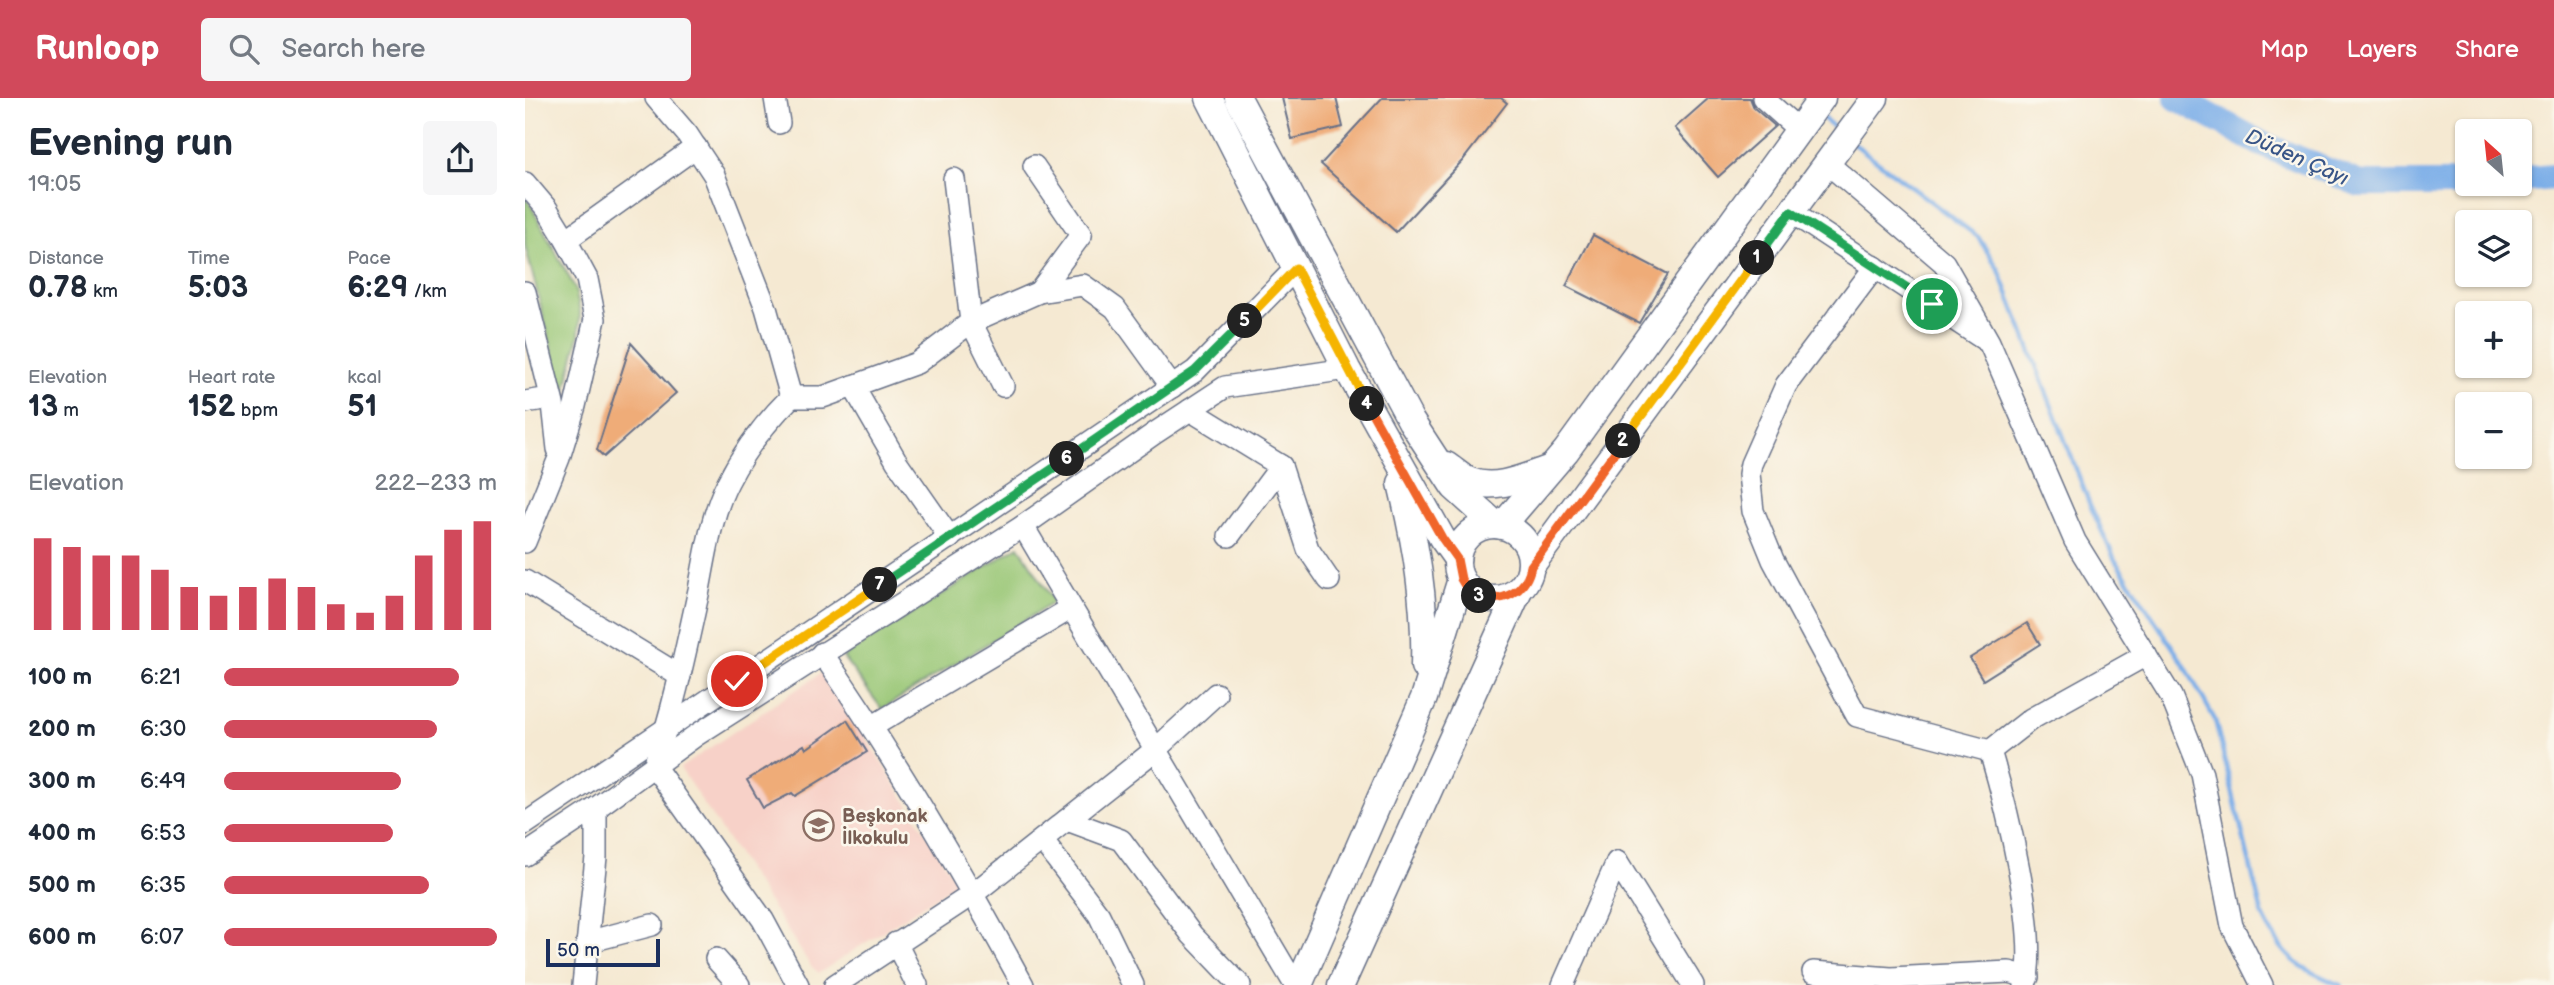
<!DOCTYPE html>
<meta charset="utf-8">
<style>
:root{--surface:#fff;--page:#f6f6f7;--text:#1f2937;--muted:#747a83;--accent:#d1495b}
body{margin:0;font-family:"Balsamiq Sans",sans-serif;background:var(--page);color:var(--text);height:100vh;display:flex;flex-direction:column;font-size:26px;white-space:nowrap}
*{box-sizing:border-box;margin:0}
p{font-size:23px;color:var(--muted)}
.icon{flex:none;width:38px;height:38px;fill:none;stroke:currentColor;stroke-width:2;stroke-linecap:round;stroke-linejoin:round}
.map{position:relative;flex:1;overflow:hidden}
.sheet{display:flex;flex-direction:column;background:var(--surface);width:525px}
.sheet>*{flex:none}
.needle{width:46px;rotate:333deg}
.controls{position:absolute;left:1930px;top:21px;display:grid;gap:14px}
.controls a{display:grid;place-items:center;width:77px;height:77px;border-radius:7px;background:var(--surface);box-shadow:0 2px 5px #0004;font-size:35px}
.scale{position:absolute;left:21px;bottom:18px;width:114px;box-sizing:border-box;padding-left:7px;border:4px solid #1b2f5e;border-top:0;font-size:19px;line-height:24px;white-space:nowrap;color:#1b2f5e;-webkit-text-stroke:5px #fbf7ec;paint-order:stroke}
.pin{position:absolute;display:grid;place-items:center;width:60px;height:60px;color:#fff;margin:-30px;border:4px solid #fff;border-radius:50%;box-shadow:0 2px 7px #0007}
.km{position:absolute;width:35px;height:35px;margin:-18px;border-radius:50%;background:#222;color:#fff;font-size:19px;line-height:35px;text-align:center}
.round{display:grid;place-items:center;flex:none;width:74px;height:74px;border-radius:7px;background:var(--page)}
.headline{display:flex;align-items:center;justify-content:space-between;height:119px;padding:0 28px}
h1{font-size:38px;font-weight:800;line-height:52px}
.figures{display:grid;grid-template-columns:repeat(3,1fr);gap:10px;height:119px;padding:7px 28px}
.figures div{display:grid;align-content:center}
.figures b{font-size:30px;font-weight:800}
.figures small{font-size:19px;font-weight:400}
.figures p{font-size:19px}
.chart{height:196px;padding:14px 28px}
.chart p{display:flex;justify-content:space-between}
.chart svg{width:100%;height:126px;margin-top:7px;stroke:var(--accent);stroke-width:6}
ul{padding:0 28px;list-style:none;font-size:23px}
li{display:grid;grid-template-columns:112px 84px 1fr;align-items:center;height:52px}
li i{height:18px;border-radius:9px;background:var(--accent)}
header{display:flex;align-items:center;gap:42px;box-sizing:border-box;height:98px;padding:0 35px;background:var(--accent);color:#fff}
header strong{font-size:33px}
nav{display:flex;gap:38px;margin-inline-start:auto;font-size:24px}
.search{width:490px;height:63px;background:var(--page);display:flex;align-items:center;gap:18px;box-sizing:border-box;padding:0 24px;border-radius:7px;color:var(--muted);font-size:26px}
main{display:flex;flex:1;min-height:0}
.map>svg:first-child{display:block}
.built{fill:#f7d1c8}
.green{fill:#98c675;stroke:#5a7a6a;stroke-width:2}
.lines{fill:none;stroke-linecap:round;stroke-linejoin:round}
.stream{stroke:#7caee8;stroke-width:4.5}
.river{stroke:#7caee8;stroke-width:26}
.building{fill:#efac78}
.minor-casing{stroke:#677087;stroke-width:24}
.major-casing{stroke:#677087;stroke-width:29}
.minor{stroke:#fff;stroke-width:21}
.major{stroke:#fff;stroke-width:26}
.split-1-casing{stroke:#fff;stroke-width:14}
.split-2-casing{stroke:#fff;stroke-width:14}
.split-3-casing{stroke:#fff;stroke-width:14}
.split-4-casing{stroke:#fff;stroke-width:14}
.split-5-casing{stroke:#fff;stroke-width:14}
.split-6-casing{stroke:#fff;stroke-width:14}
.split-7-casing{stroke:#fff;stroke-width:14}
.split-8-casing{stroke:#fff;stroke-width:14}
.split-1{stroke:#22a559;stroke-width:9}
.split-2{stroke:#f5b400;stroke-width:9}
.split-3{stroke:#f0652b;stroke-width:9}
.split-4{stroke:#f0652b;stroke-width:9}
.split-5{stroke:#f5b400;stroke-width:9}
.split-6{stroke:#22a559;stroke-width:9}
.split-7{stroke:#22a559;stroke-width:9}
.split-8{stroke:#f5b400;stroke-width:9}
.labels{text-anchor:middle;stroke-width:5;stroke-linejoin:round;paint-order:stroke}
.education-label{font-size:19px;font-weight:bold;fill:#785e54;stroke:#fbf7ec;text-anchor:start}
.water-label{font-size:21px;font-style:italic;fill:#385587;stroke:#fbf7ec}
</style>
<header>
<strong>Runloop</strong>
<div class="search"><svg class="icon" aria-label="search" viewBox="0 0 24 24"><circle cx="10" cy="10" r="6"/><path d="M15 15l6 6"/></svg>Search here</div>
<nav><a>Map</a><a>Layers</a><a>Share</a></nav>
</header>
<main>
<section class="sheet">
<div class="headline"><div><h1>Evening run</h1><p>19:05</p></div><a class="round"><svg class="icon" aria-label="share" viewBox="0 0 24 24"><path d="M12 15V3M7 8l5-5 5 5M5 13v7h14v-7"/></svg></a></div>
<div class="figures">
<div><p>Distance</p><b>0.78<small> km</small></b></div>
<div><p>Time</p><b>5:03</b></div>
<div><p>Pace</p><b>6:29<small> /km</small></b></div>
</div>
<div class="figures">
<div><p>Elevation</p><b>13<small> m</small></b></div>
<div><p>Heart rate</p><b>152<small> bpm</small></b></div>
<div><p>kcal</p><b>51</b></div>
</div>
<div class="chart"><p><span>Elevation</span>222–233 m</p>
<svg viewBox="0 0 160 44" preserveAspectRatio="none"><path d="M5 44V12M15 44V15M25 44V18M35 44V18M45 44V23M55 44V29M65 44V32M75 44V29M85 44V26M95 44V29M105 44V35M115 44V38M125 44V32M135 44V18M145 44V9M155 44V6"/></svg>
</div>
<ul>
<li><b>100 m</b>6:21<i style="width:86%"></i></li>
<li><b>200 m</b>6:30<i style="width:78%"></i></li>
<li><b>300 m</b>6:49<i style="width:65%"></i></li>
<li><b>400 m</b>6:53<i style="width:62%"></i></li>
<li><b>500 m</b>6:35<i style="width:75%"></i></li>
<li><b>600 m</b>6:07<i style="width:100%"></i></li>
</ul>
</section>
<div class="map">
<svg width="2029" height="887" viewBox="0 0 2029 887">
<rect width="100%" height="100%" fill="#fbf7ec"/>
<filter id="ink" filterUnits="userSpaceOnUse"><feTurbulence type="fractalNoise" baseFrequency=".0143" numOctaves="2"/><feDisplacementMap in="SourceGraphic" scale="14" xChannelSelector="R" yChannelSelector="G"/><feConvolveMatrix kernelMatrix="1 2 1 2 8 2 1 2 1" color-interpolation-filters="sRGB"/></filter>
<filter id="wash" filterUnits="userSpaceOnUse"><feTurbulence type="fractalNoise" baseFrequency=".00686" numOctaves="4" result="noise"/><feDisplacementMap in="SourceGraphic" scale="28" xChannelSelector="R" yChannelSelector="G"/><feGaussianBlur stdDeviation="1.57" result="paint"/><feColorMatrix in="noise" values="0 0 0 0 0 0 0 0 0 0 0 0 0 0 0 0 0 1.4 0 .05"/><feComposite in="paint" operator="in"/></filter>
<g filter="url(#wash)">
<rect width="100%" height="100%" fill="#f5e9d2"/>
<polygon class="built" points="299,573 432,785 294,875 286,868 155,670"/>
<g class="green">
<polygon points="0,97 50,190 55,214 54,237 39,298 0,147"/>
<polygon points="494,448 529,504 357,611 318,559"/>
</g>
<g class="lines">
<g class="stream">
<polyline points="1296,18 1313,33"/>
<path d="M1328,45l125,94 21,33 91,235 25,55 70,106 30,54 47,194c20,43 35,54 79,71"/>
</g>
<g class="river">
<polyline points="1652,0 1737,46 1835,86 1942,86"/>
<polyline points="1995,82 2029,79"/>
</g>
</g>
<g id="blocks">
<g class="building">
<polygon points="757,0 811,0 818,29 767,41"/>
<polygon points="857,0 976,0 982,5 938,62 871,134 796,66"/>
<polygon points="1184,0 1225,0 1229,10 1250,28 1193,79 1150,30"/>
<polygon points="1068,137 1143,176 1114,225 1041,188"/>
<polygon points="106,245 151,295 79,359 72,352"/>
<polygon points="1502,525 1515,546 1458,582 1445,560"/>
<polygon points="322,622 342,654 270,698 267,695 238,710 222,682 279,647 281,651"/>
</g>
</g>
</g>
<g filter="url(#ink)">
<use href="#blocks" fill-opacity="0" stroke="#677087" stroke-width="2"/>
<g class="lines">
<defs>
<g id="minor">
<path d="M131,0l31,36 27,41 52,133 25,89c-25,25 -47,53 -63,85 -17,33 -22,72 -29,108 -13,59 -25,118 -45,176l109,154 35,65"/>
<polyline points="250,0 254,25"/>
<polyline points="1238,0 1274,32"/>
<polyline points="1302,65 1419,165 1464,244 1550,443 1646,598 1677,676 1707,828 1737,887"/>
<polyline points="509,68 556,137 514,194"/>
<polyline points="429,81 446,224 478,288"/>
<polyline points="0,85 22,111 41,142 62,181 70,221 50,308 34,360 0,444"/>
<polyline points="1266,114 1460,242"/>
<polyline points="41,142 171,49"/>
<polyline points="1350,169 1261,287 1226,366 1224,376 1228,413 1248,462 1332,618 1465,653"/>
<polyline points="0,194 28,306 33,351"/>
<polyline points="328,288 372,364 425,440"/>
<polyline points="266,299 298,299 392,265 446,224 514,194 558,187 590,210 647,289"/>
<polyline points="0,304 26,300"/>
<polyline points="665,312 756,368 783,451 804,482"/>
<polyline points="498,428 770,887"/>
<polyline points="704,438 756,368"/>
<polyline points="0,483 155,578"/>
<path d="M297,555c74,106 139,218 201,332"/>
<polyline points="348,628 545,511"/>
<polyline points="542,722 596,742 667,837 715,887"/>
<polyline points="0,726 670,273 771,170"/>
<polyline points="517,742 574,817 608,887"/>
<polyline points="0,757 71,710 170,638 498,428 630,335 700,289 822,271"/>
<polyline points="1092,764 1168,887"/>
<polyline points="62,844 127,827"/>
<polyline points="371,845 392,887"/>
<polyline points="191,861 214,887"/>
<polyline points="1288,874 1366,880 1484,874 1503,879"/>
<polyline points="58,887 71,759 71,710"/>
<polyline points="310,887 448,796 630,652 691,596"/>
<polyline points="1038,887 1092,764"/>
<path d="M1500,887c15,-48 -20,-184 -35,-234l41,-32 115,-64"/>
</g>
<g id="major">
<polyline points="684,0 822,271 917,440 932,461"/>
<polyline points="713,0 886,323 929,389 971,427"/>
<path d="M921,367c8,5 16,13 24,16 25,10 55,-4 78,-12"/>
<path d="M876,385c15,62 25,119 23,183"/>
<circle cx="969" cy="464" r="37"/>
<polyline points="977,428 1041,353 1297,0"/>
<polyline points="1006,468 1350,0"/>
<polyline points="774,887 899,600 936,481"/>
<polyline points="816,887 994,492"/>
</g>
</defs>
<use href="#minor" class="minor-casing"/>
<use href="#major" class="major-casing"/>
<use href="#minor" class="minor"/>
<use href="#major" class="major"/>
</g>
</g>
<g class="lines" filter="url(#ink)">
<defs>
<polyline id="split-1" points="1232,160 1266,114 1407,206"/>
<polyline id="split-2" points="1098,343 1232,160"/>
<path id="split-3" d="M954,498c24,8 47,-4 52,-30l92,-125"/>
<polyline id="split-4" points="842,306 917,440 932,461 936,481 942,491 954,498"/>
<polyline id="split-5" points="720,223 771,170 842,306"/>
<polyline id="split-6" points="542,361 670,273 720,223"/>
<polyline id="split-7" points="355,487 542,361"/>
<polyline id="split-8" points="212,583 355,487"/>
</defs>
<use href="#split-1" class="split-1-casing"/>
<use href="#split-2" class="split-2-casing"/>
<use href="#split-3" class="split-3-casing"/>
<use href="#split-4" class="split-4-casing"/>
<use href="#split-5" class="split-5-casing"/>
<use href="#split-6" class="split-6-casing"/>
<use href="#split-7" class="split-7-casing"/>
<use href="#split-8" class="split-8-casing"/>
<use href="#split-1" class="split-1"/>
<use href="#split-2" class="split-2"/>
<use href="#split-3" class="split-3"/>
<use href="#split-4" class="split-4"/>
<use href="#split-5" class="split-5"/>
<use href="#split-6" class="split-6"/>
<use href="#split-7" class="split-7"/>
<use href="#split-8" class="split-8"/>
</g>
<defs>
<symbol id="school-ring" viewBox="-11 -11 22 22"><circle r="9.5" fill="#fbf7ec" stroke="#8d6e63" stroke-width="1.5"/><path d="M0-5L7-2L0 1L-7-2ZM-4 1L0 2.5L4 1V4Q0 6-4 4Z" fill="#8d6e63"/></symbol>
</defs>
<g fill-rule="evenodd">
<use href="#school-ring" x="276" y="710" width="35" height="35"/>
</g>
<g class="labels">
<g class="education-label">
<text x="317" y="724">Beşkonak<tspan x="317" dy="22">İlkokulu</tspan></text>
</g>
<g class="water-label">
<text transform="translate(1772 59) rotate(24)" y="7">Düden Çayı</text>
</g>
</g>
</svg>
<div class="controls">
<a><svg class="needle" viewBox="-14 -14 28 28"><path d="M0-13l5 13h-10z" fill="#e53935"/><path d="M0 13l5-13h-10z" fill="#747a83"/></svg></a>
<a><svg class="icon" aria-label="layers" viewBox="0 0 24 24"><path d="M12 4l9 5-9 5-9-5zM3 14l9 5 9-5"/></svg></a>
<a>+</a>
<a>−</a>
</div>
<div class="scale">50 m</div>
<div class="pin" style="left:1407px;top:206px;background:#1e9e55"><svg class="icon" aria-label="arrive" viewBox="0 0 24 24"><path d="M6 21V4h12l-3 4 3 4H6"/></svg></div>
<div class="pin" style="left:212px;top:583px;background:#d93025"><svg class="icon" aria-label="check" viewBox="0 0 24 24"><path d="M5 12l5 5 9-10"/></svg></div>
<b class="km" style="left:1232px;top:160px">1</b>
<b class="km" style="left:1098px;top:343px">2</b>
<b class="km" style="left:954px;top:498px">3</b>
<b class="km" style="left:842px;top:306px">4</b>
<b class="km" style="left:720px;top:223px">5</b>
<b class="km" style="left:542px;top:361px">6</b>
<b class="km" style="left:355px;top:487px">7</b>
</div>
</main>
